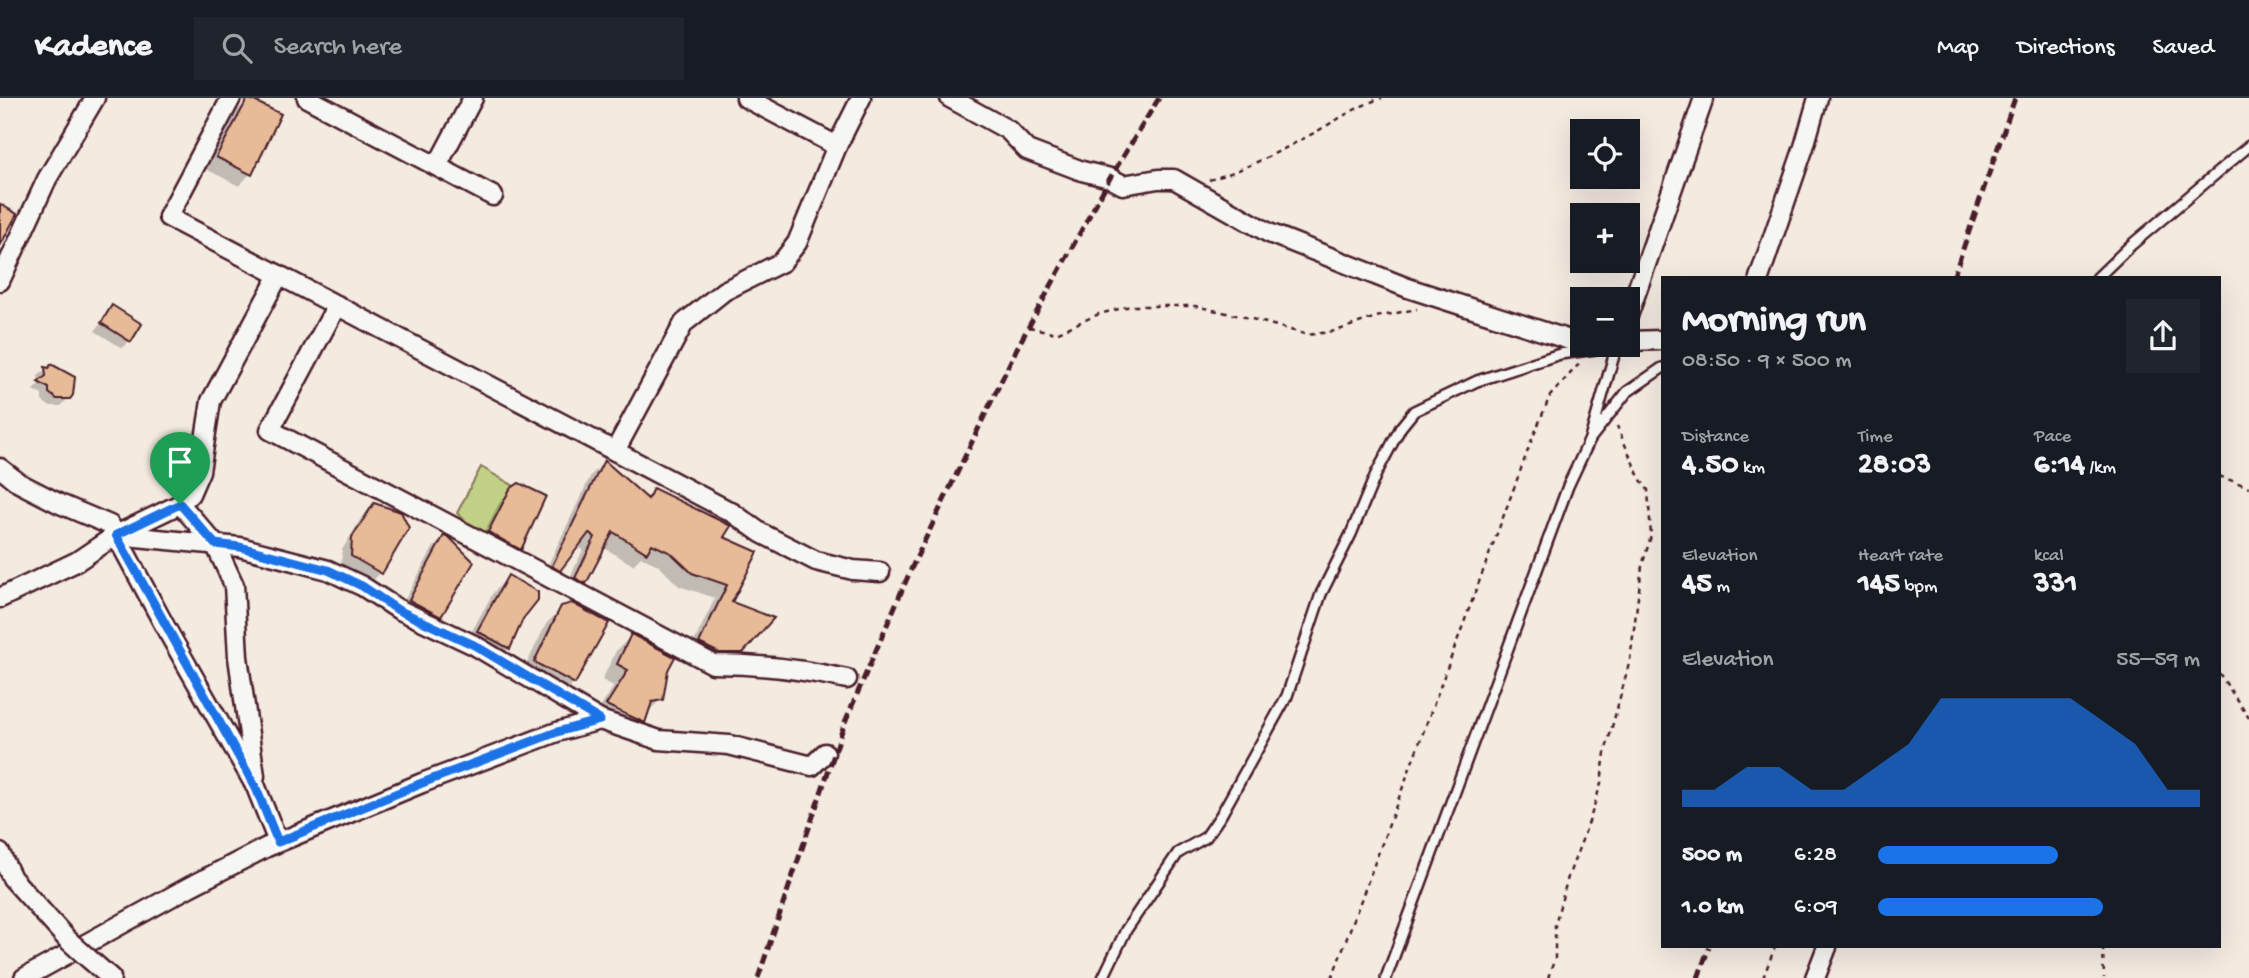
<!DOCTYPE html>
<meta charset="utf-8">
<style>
:root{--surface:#171b24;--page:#20242c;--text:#f1f3f6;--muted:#9ea1a6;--line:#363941;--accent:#1a73e8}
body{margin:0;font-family:"Gochi Hand",sans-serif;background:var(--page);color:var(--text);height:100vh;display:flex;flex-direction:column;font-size:26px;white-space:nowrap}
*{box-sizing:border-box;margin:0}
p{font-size:23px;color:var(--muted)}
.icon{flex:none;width:38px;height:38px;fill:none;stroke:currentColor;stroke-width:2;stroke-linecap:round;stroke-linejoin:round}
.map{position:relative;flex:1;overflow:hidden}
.sheet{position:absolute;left:1661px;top:178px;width:560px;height:672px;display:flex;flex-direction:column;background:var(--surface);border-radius:0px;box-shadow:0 7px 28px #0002}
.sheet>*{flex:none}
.controls{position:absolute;left:1570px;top:21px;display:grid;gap:14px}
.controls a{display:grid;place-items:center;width:70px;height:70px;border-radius:0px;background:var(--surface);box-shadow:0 7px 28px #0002;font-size:35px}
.pin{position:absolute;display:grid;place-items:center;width:60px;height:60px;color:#fff;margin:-72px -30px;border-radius:50% 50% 50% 0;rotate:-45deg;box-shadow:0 0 7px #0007}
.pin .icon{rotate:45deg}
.round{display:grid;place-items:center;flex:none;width:74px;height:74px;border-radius:0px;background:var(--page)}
.overview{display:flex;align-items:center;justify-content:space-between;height:119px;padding:0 21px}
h1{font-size:38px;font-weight:700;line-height:52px}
.metrics{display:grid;grid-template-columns:repeat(3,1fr);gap:10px;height:119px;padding:7px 21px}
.metrics div{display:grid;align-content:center}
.metrics b{font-size:30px;font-weight:700}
.metrics small{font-size:19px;font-weight:400}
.metrics p{font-size:19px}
.chart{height:196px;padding:14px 21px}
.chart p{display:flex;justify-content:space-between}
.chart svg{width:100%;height:126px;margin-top:7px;fill:var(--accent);opacity:.7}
ul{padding:0 21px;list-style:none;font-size:23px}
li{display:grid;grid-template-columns:112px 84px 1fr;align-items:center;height:52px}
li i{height:18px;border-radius:9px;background:var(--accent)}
header{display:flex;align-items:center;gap:42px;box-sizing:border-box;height:98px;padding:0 35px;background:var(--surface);border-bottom:2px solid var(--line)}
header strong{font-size:33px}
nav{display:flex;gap:38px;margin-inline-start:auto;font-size:24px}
.search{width:490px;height:63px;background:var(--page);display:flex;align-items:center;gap:18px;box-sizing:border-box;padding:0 24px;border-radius:0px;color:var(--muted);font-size:26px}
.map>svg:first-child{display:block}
.green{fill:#c1d186;stroke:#867858;stroke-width:2}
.shadow{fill:#0003}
.building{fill:#e7ba98;stroke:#4a1f2b;stroke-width:2}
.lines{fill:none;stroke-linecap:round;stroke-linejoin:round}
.lane-casing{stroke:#4a1f2b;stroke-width:14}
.street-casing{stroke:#4a1f2b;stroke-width:23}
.path{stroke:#4a1f2b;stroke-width:2.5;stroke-dasharray:5 5;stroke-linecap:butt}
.lane{stroke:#f6f6f2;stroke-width:9}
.street{stroke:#f6f6f2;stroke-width:18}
.rail{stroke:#4a1f2b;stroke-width:5;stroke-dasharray:10 5;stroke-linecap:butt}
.street-bridge-casing{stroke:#4a1f2b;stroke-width:23;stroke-linecap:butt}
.street-bridge{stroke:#f6f6f2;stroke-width:18}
.route-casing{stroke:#fff;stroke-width:14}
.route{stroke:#1a73e8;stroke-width:9}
</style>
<header>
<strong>Kadence</strong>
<div class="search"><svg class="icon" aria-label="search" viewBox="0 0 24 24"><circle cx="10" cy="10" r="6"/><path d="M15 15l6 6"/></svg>Search here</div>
<nav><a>Map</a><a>Directions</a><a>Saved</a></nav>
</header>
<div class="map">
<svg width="2249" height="880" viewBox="0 0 2249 880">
<rect width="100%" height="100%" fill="#f3eae0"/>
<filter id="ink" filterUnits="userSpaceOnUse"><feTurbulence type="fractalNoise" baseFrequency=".0143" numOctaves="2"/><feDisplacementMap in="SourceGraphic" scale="14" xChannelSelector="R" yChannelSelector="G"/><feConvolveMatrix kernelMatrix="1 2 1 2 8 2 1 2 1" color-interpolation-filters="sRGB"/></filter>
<g filter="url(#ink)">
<polygon class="green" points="481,369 514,388 488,435 474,431 457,415"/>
<g class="shadow">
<polygon points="248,2 278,17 250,76 239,88 206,71 236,14"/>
<polygon points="113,210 129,243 122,250 95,233"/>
<polygon points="46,271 72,296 61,308 49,308 42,303 42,297 33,292 39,286 38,278"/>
<polygon points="604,365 645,401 653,392 722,440 729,505 742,554 728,568 687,559 715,500 679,488 658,467 641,459 633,467 603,449 584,485 571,498 563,494 583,452 578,449 546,484 541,482 591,377"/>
<polygon points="511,392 519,450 508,462 478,446 499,405"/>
<polygon points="374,407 407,430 380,475 369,487 341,470 342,452 362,419"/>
<polygon points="444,439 440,518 428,529 398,514 433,450"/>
<polygon points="508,479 522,520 509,550 493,565 463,549 493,495"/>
<polygon points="562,510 574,585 558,600 520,580 546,526"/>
<polygon points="631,538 666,572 661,601 647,615 644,624 629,640 592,623 614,588 602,582 616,553"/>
</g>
<g class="building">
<polygon points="248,0 281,16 252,77 216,59"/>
<polygon points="0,106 17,116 0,148"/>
<polygon points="112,207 142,226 131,244 101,225"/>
<polygon points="51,266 75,279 73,297 70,301 57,301 49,295 49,290 38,284 46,278 45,269 49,270"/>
<polygon points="604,362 648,401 653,390 731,428 724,439 758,454 732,504 774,520 743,555 719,555 699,545 727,487 692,475 671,455 652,446 647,455 613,434 586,486 575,480 595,439 589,435 560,473 552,468"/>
<polygon points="519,385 546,398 521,452 488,434 510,391"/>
<polygon points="374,405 401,414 409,430 382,476 351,458 352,439"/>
<polygon points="444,437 450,440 474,464 441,519 409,502"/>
<polygon points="508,477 538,494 538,502 523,521 510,551 477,533"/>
<polygon points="572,505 609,525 575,586 534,564 561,508"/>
<polygon points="631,536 675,559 668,572 663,602 652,604 645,625 606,607 628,572 617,566"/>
</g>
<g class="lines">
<defs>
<g id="lane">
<polyline points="2097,180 2130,148 2249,48"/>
<polyline points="1617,247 1590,341 1627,294 1662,270"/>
<polyline points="1103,880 1126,832 1178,755 1206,739 1221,717 1287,598 1321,496 1351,436 1376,376 1401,329 1414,313 1477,283 1560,256 1596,251"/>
<polyline points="1386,880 1568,388 1590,341"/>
</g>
<g id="street">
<polyline points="231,0 168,119 733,415 761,435 816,463 853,472 880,474"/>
<polyline points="307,0 493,98"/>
<polyline points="746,0 837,48"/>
<polyline points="950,0 1008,32 1027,52 1082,73 1110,80 1123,87 1158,81 1174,81 1269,135 1408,190 1582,246"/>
<polyline points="437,68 473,0"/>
<polyline points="1759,180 1804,49 1818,0"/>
<polyline points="0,183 47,81 95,0"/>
<path d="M337,207l-67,125 443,234c46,0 89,5 134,15"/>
<polyline points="1628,218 1704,0"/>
<polyline points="1628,243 1662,242"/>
<polyline points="615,353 684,225 724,193 782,164 797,145 837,48 861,0"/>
<polyline points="0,370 19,385 60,406 110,427 116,437 76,464 0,500"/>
<polyline points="180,406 215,446 234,487 238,559 255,678"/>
<polyline points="120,435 180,406 190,396 200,373 211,303 279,177"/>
<polyline points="116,437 240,449 328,472 362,488 398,511 474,547 600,622 659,642 729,647 812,668 825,655"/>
<polyline points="116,437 168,534 256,689 278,744"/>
<polyline points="0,755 12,780 67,841"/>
<polyline points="88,860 111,880"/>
<polyline points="24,880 189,789 267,749 422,685 557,634 600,622"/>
<polyline points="1815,880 1827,849"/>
</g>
</defs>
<use href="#lane" class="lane-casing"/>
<use href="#street" class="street-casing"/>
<g class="path">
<path d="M1209,82c36,-10 71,-29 105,-47 23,-13 43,-27 68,-35"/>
<polyline points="1029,229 1056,235 1099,216 1130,208 1195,208 1245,219 1308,237 1336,233 1376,219 1417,211"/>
<polyline points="2219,378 2249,389"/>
<polyline points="2219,575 2249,620"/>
<polyline points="2103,849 2104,880"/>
<polyline points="1332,880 1531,344 1550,298 1579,266"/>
<polyline points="1548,880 1555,860 1555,826 1568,779 1590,721 1601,685 1605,655 1630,562 1642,468 1651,438 1648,392 1639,379 1617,328"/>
<polyline points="1763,880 1775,849"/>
</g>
<use href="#lane" class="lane"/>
<use href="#street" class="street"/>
<g class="rail">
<polyline points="1953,180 2015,0"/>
<polyline points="758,880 845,624 912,469 1017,250 1110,80 1159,0"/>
<polyline points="1698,880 1709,849"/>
</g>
<defs>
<polyline id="street-bridge" points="67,841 88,860"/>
</defs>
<use href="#street-bridge" class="street-bridge-casing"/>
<use href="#street-bridge" class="street-bridge"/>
</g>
</g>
<g class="lines" filter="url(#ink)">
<defs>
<polygon id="route" points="180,406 215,446 240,449 328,472 362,488 398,512 474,547 600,622 557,634 422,685 278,744 256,690 116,437"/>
</defs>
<use href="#route" class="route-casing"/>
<use href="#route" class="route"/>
</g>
</svg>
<div class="controls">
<a><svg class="icon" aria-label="locate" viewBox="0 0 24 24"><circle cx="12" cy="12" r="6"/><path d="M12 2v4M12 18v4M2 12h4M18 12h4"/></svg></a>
<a>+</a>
<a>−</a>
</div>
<div class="pin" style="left:180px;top:406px;background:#1e9e55"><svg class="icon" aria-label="arrive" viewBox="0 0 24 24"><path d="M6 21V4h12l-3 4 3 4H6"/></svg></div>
<section class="sheet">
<div class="overview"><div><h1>Morning run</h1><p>08:50 · 9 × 500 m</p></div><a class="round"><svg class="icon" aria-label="share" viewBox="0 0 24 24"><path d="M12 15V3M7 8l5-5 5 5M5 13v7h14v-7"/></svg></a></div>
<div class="metrics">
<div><p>Distance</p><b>4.50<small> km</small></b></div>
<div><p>Time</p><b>28:03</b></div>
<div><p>Pace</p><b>6:14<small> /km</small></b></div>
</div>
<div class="metrics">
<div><p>Elevation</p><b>45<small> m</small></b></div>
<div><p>Heart rate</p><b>145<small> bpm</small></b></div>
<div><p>kcal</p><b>331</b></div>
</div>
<div class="chart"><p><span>Elevation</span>55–59 m</p>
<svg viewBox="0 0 160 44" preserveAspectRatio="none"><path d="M0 44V38L10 38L20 30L30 30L40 38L50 38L60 30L70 22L80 6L90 6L100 6L110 6L120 6L130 14L140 22L150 38L160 38V44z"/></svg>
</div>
<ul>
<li><b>500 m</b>6:28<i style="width:56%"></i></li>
<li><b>1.0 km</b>6:09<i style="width:70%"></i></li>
</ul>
</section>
</div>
